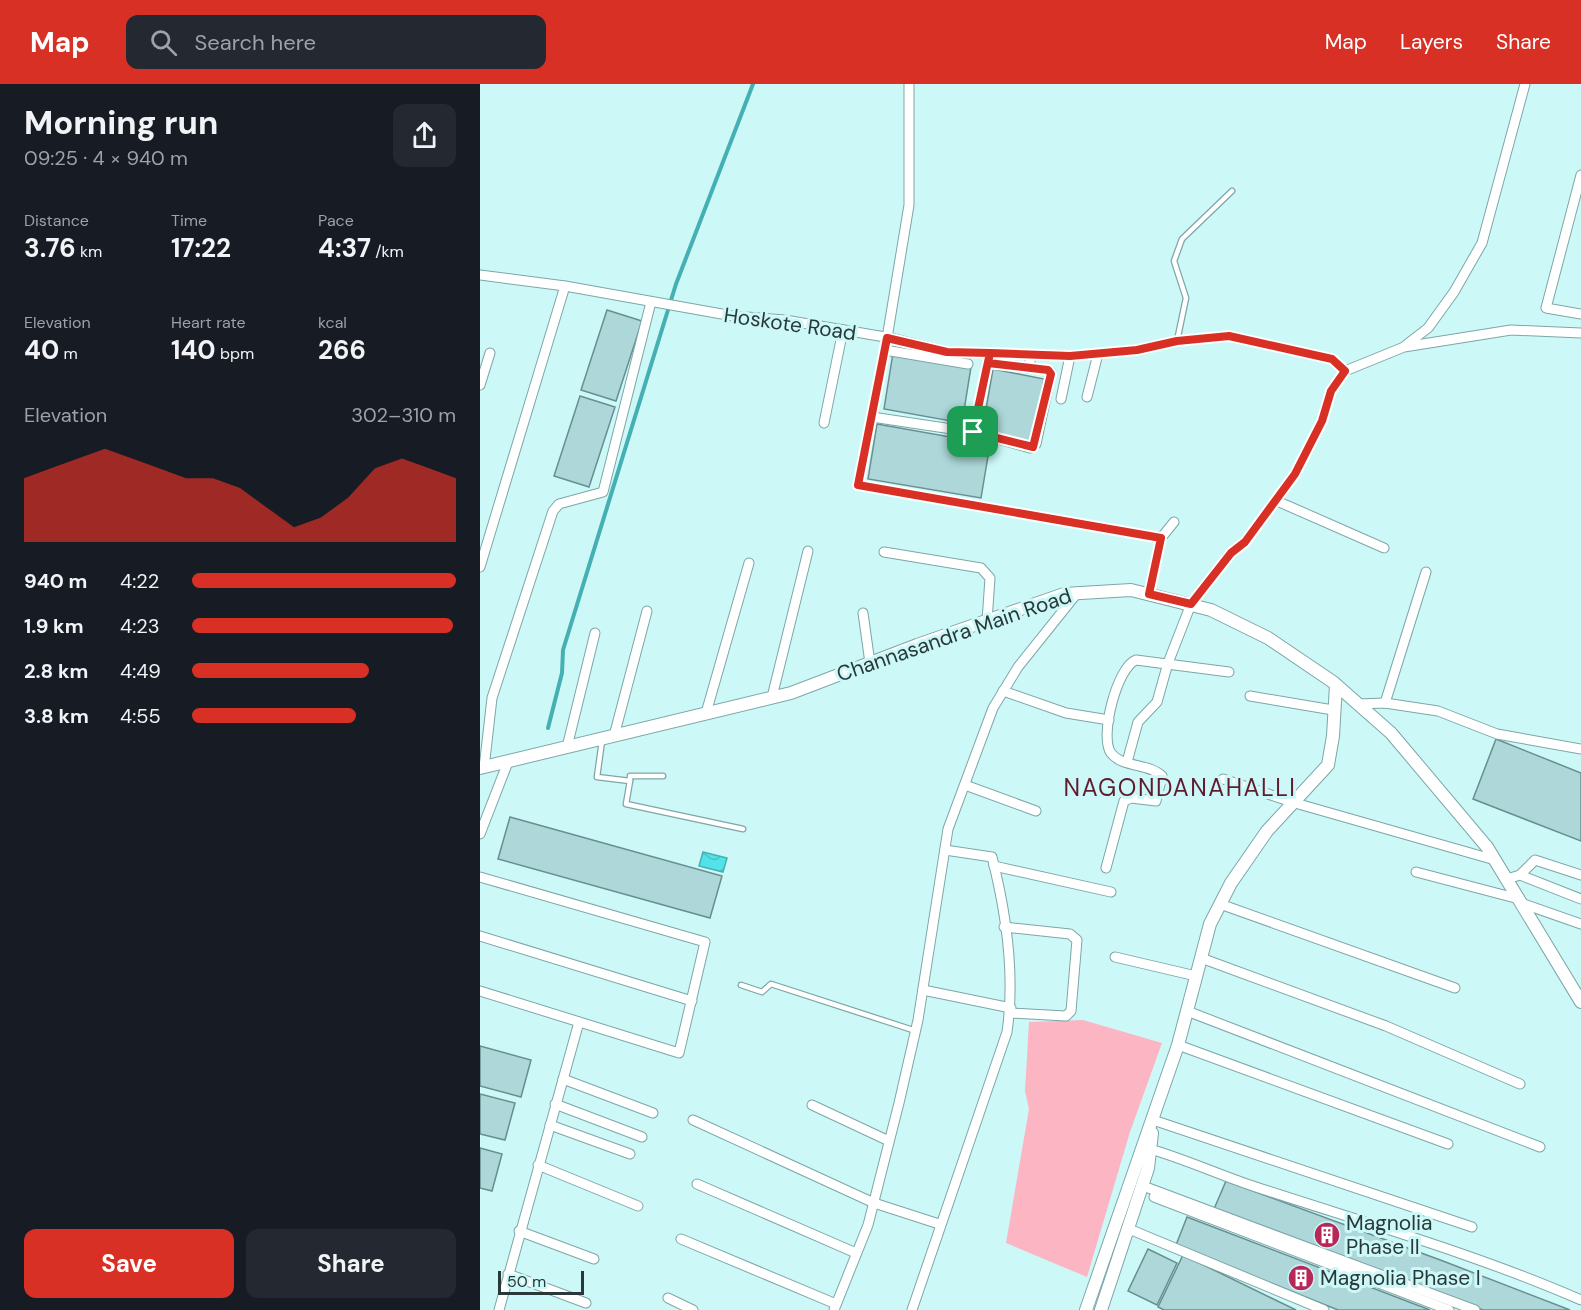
<!DOCTYPE html>
<meta charset="utf-8">
<style>
:root{--surface:#171b24;--page:#242831;--text:#f1f3f6;--muted:#9ea1a6;--accent:#d93025}
body{margin:0;font-family:"DM Sans",sans-serif;background:var(--page);color:var(--text);height:100vh;display:flex;flex-direction:column;font-size:22px;white-space:nowrap}
*{box-sizing:border-box;margin:0}
p{font-size:20px;color:var(--muted)}
.icon{flex:none;width:33px;height:33px;fill:none;stroke:currentColor;stroke-width:2;stroke-linecap:round;stroke-linejoin:round}
.map{position:relative;flex:1;overflow:hidden}
.drawer{display:flex;flex-direction:column;background:var(--surface);width:480px}
.drawer>*{flex:none}
.scale{position:absolute;left:18px;bottom:15px;width:86px;box-sizing:border-box;padding-left:6px;border:3px solid #29393a;border-top:0;font-size:16px;line-height:21px;white-space:nowrap;color:#29393a;-webkit-text-stroke:4px #cdf8f8;paint-order:stroke}
.pin{position:absolute;display:grid;place-items:center;width:51px;height:51px;color:#fff;margin:-26px;border-radius:12px;box-shadow:0 3px 9px #0006}
.round{display:grid;place-items:center;flex:none;width:63px;height:63px;border-radius:12px;background:var(--page)}
.summary{display:flex;align-items:center;justify-content:space-between;height:102px;padding:0 24px}
h1{font-size:33px;font-weight:700;line-height:45px}
.stats{display:grid;grid-template-columns:repeat(3,1fr);gap:9px;height:102px;padding:6px 24px}
.stats div{display:grid;align-content:center}
.stats b{font-size:26px;font-weight:700}
.stats small{font-size:16px;font-weight:400}
.stats p{font-size:16px}
.chart{height:168px;padding:12px 24px}
.chart p{display:flex;justify-content:space-between}
.chart svg{width:100%;height:108px;margin-top:6px;fill:var(--accent);opacity:.7}
.primary-button{display:flex;gap:12px;margin-top:auto;padding:12px 24px}
.primary-button a{flex:1;height:69px;border-radius:12px;background:var(--accent);color:#fff;font-size:24px;font-weight:700;line-height:69px;text-align:center}
.primary-button a+a{background:var(--page);color:var(--text)}
ul{padding:0 24px;list-style:none;font-size:20px}
li{display:grid;grid-template-columns:96px 72px 1fr;align-items:center;height:45px}
li i{height:15px;border-radius:8px;background:var(--accent)}
header{display:flex;align-items:center;gap:36px;box-sizing:border-box;height:84px;padding:0 30px;background:var(--accent);color:#fff}
header strong{font-size:28px}
nav{display:flex;gap:33px;margin-inline-start:auto;font-size:21px}
.search{width:420px;height:54px;background:var(--page);display:flex;align-items:center;gap:15px;box-sizing:border-box;padding:0 21px;border-radius:12px;color:var(--muted);font-size:22px}
main{display:flex;flex:1;min-height:0}
.map>svg:first-child{display:block}
.green{fill:#fcb5c2}
.water{fill:url(#water-waves);stroke:#45b0b3;stroke-width:1.5}
.lines{fill:none;stroke-linecap:round;stroke-linejoin:round}
.stream{stroke:#45b0b3;stroke-width:4}
.building{fill:#add7d8;stroke:#688f90;stroke-width:1.5}
.lane-casing{stroke:#7ea6a7;stroke-width:7}
.street-casing{stroke:#7ea6a7;stroke-width:11}
.secondary-casing{stroke:#7ea6a7;stroke-width:14}
.lane{stroke:#fff;stroke-width:4.5}
.street{stroke:#fff;stroke-width:9}
.secondary{stroke:#fff;stroke-width:12}
.route-casing{stroke:#fff;stroke-width:12}
.route{stroke:#d93025;stroke-width:8}
.labels{text-anchor:middle;stroke-width:6;stroke-linejoin:round;paint-order:stroke}
.street-label{font-size:21px;fill:#29393a;stroke:#cdf8f8}
.poi-label{font-size:21px;fill:#29393a;stroke:#cdf8f8;text-anchor:start}
.quarter-label{font-size:24px;letter-spacing:1.5px;fill:#601c2f;stroke:#cdf8f8}
</style>
<header>
<strong>Map</strong>
<div class="search"><svg class="icon" aria-label="search" viewBox="0 0 24 24"><circle cx="10" cy="10" r="6"/><path d="M15 15l6 6"/></svg>Search here</div>
<nav><a>Map</a><a>Layers</a><a>Share</a></nav>
</header>
<main>
<section class="drawer">
<div class="summary"><div><h1>Morning run</h1><p>09:25 · 4 × 940 m</p></div><a class="round"><svg class="icon" aria-label="share" viewBox="0 0 24 24"><path d="M12 15V3M7 8l5-5 5 5M5 13v7h14v-7"/></svg></a></div>
<div class="stats">
<div><p>Distance</p><b>3.76<small> km</small></b></div>
<div><p>Time</p><b>17:22</b></div>
<div><p>Pace</p><b>4:37<small> /km</small></b></div>
</div>
<div class="stats">
<div><p>Elevation</p><b>40<small> m</small></b></div>
<div><p>Heart rate</p><b>140<small> bpm</small></b></div>
<div><p>kcal</p><b>266</b></div>
</div>
<div class="chart"><p><span>Elevation</span>302–310 m</p>
<svg viewBox="0 0 160 44" preserveAspectRatio="none"><path d="M0 44V18L10 14L20 10L30 6L40 10L50 14L60 18L70 18L80 22L90 30L100 38L110 34L120 26L130 14L140 10L150 14L160 18V44z"/></svg>
</div>
<ul>
<li><b>940 m</b>4:22<i style="width:100%"></i></li>
<li><b>1.9 km</b>4:23<i style="width:99%"></i></li>
<li><b>2.8 km</b>4:49<i style="width:67%"></i></li>
<li><b>3.8 km</b>4:55<i style="width:62%"></i></li>
</ul>
<div class="primary-button"><a>Save</a><a>Share</a></div>
</section>
<div class="map">
<svg width="1101" height="1226" viewBox="0 0 1101 1226">
<defs>
<pattern id="water-waves" width="16" height="10" patternUnits="userSpaceOnUse" patternTransform="scale(1.5)"><rect width="16" height="10" fill="#51e3e7"/><path d="M0 5q4-4 8 0t8 0" fill="none" stroke="#47c4c7"/></pattern>
</defs>
<rect width="100%" height="100%" fill="#cdf8f8"/>
<polygon class="green" points="603,936 682,959 650,1048 607,1193 526,1159 549,1025 545,1007 549,938"/>
<polygon class="water" points="223,768 247,774 243,788 219,782"/>
<g class="lines">
<polyline class="stream" points="68,644 82,589 83,566 196,200 273,0"/>
</g>
<g class="building">
<polygon points="127,226 162,237 136,317 101,306"/>
<polygon points="413,269 491,283 482,339 404,325"/>
<polygon points="513,285 564,295 552,359 502,348"/>
<polygon points="100,312 135,323 109,403 74,392"/>
<polygon points="397,340 510,360 501,414 388,395"/>
<polygon points="1016,655 1101,689 1101,757 993,715"/>
<polygon points="30,733 242,792 230,834 18,775"/>
<polygon points="0,962 51,976 41,1013 0,1002"/>
<polygon points="0,1010 35,1019 25,1056 0,1050"/>
<polygon points="0,1064 22,1070 12,1107 0,1104"/>
<polygon points="746,1097 963,1177 1090,1226 1003,1226 734,1125"/>
<polygon points="707,1133 950,1226 858,1226 696,1161"/>
<polygon points="668,1165 697,1179 677,1221 648,1207"/>
<polygon points="703,1171 816,1226 684,1226 678,1223"/>
</g>
<g class="lines">
<defs>
<g id="lane">
<polyline points="697,257 706,214 694,177 702,155 752,107"/>
<polyline points="122,657 117,693 150,697 146,720 263,745"/>
<polyline points="150,697 150,692 183,692"/>
<polyline points="261,901 282,908 291,900 436,947"/>
</g>
<g id="street">
<polyline points="429,0 429,121 407,254 378,401 681,454"/>
<polyline points="1101,91 1066,224 1101,230"/>
<polyline points="0,191 85,202 253,232 305,236 411,254 467,268 590,272 657,266 697,257 749,252 852,275 865,287"/>
<polyline points="926,261 948,244 974,208 1002,159 1045,0"/>
<polyline points="405,266 488,280"/>
<polyline points="510,269 493,348 550,364 556,360 571,289 568,286 549,284 551,271"/>
<polyline points="508,279 549,284"/>
<polyline points="0,301 10,269"/>
<polyline points="607,313 618,270"/>
<polyline points="581,315 590,272"/>
<polyline points="392,333 485,347"/>
<polyline points="344,339 363,246"/>
<polyline points="797,417 904,464"/>
<polyline points="404,468 501,484 510,494 507,537"/>
<polyline points="0,483 85,202"/>
<polyline points="669,510 681,454 694,438"/>
<polyline points="383,529 390,579"/>
<polyline points="523,607 586,629 629,636"/>
<polyline points="770,612 853,626"/>
<polyline points="292,613 328,467"/>
<polyline points="905,619 946,488"/>
<polyline points="878,620 905,619 958,627 1017,650 1101,665"/>
<polyline points="226,629 269,479"/>
<polyline points="134,652 167,527"/>
<polyline points="87,663 115,549"/>
<polyline points="647,678 658,638 677,618 688,579 711,520 751,469 765,458 815,390 842,337 851,307 865,287 924,263 1031,246 1101,249"/>
<polyline points="4,684 12,614 73,427 79,420 123,408 171,218"/>
<polyline points="743,695 815,719 1015,776"/>
<polyline points="485,701 556,727"/>
<polyline points="0,750 28,678"/>
<polyline points="514,782 631,808"/>
<path d="M626,784l18,-67 7,-3 25,3 6,-25c-13,-13 -40,-8 -51,-23 -12,-16 6,-86 25,-93l93,12"/>
<polyline points="936,788 1039,815"/>
<polyline points="1040,791 1101,815"/>
<polyline points="0,793 225,858 199,969 0,907"/>
<polyline points="1027,795 1040,791 1055,776 1101,791"/>
<polyline points="1041,819 1101,840"/>
<polyline points="740,820 975,904"/>
<polyline points="524,843 590,850 597,856 591,927 586,932 530,929"/>
<polyline points="0,852 212,917"/>
<polyline points="635,873 716,892"/>
<polyline points="721,874 906,942 1040,1000"/>
<polyline points="443,906 531,924"/>
<polyline points="707,927 1060,1063"/>
<polyline points="698,961 968,1060"/>
<polyline points="83,995 173,1029"/>
<polyline points="75,1020 162,1053"/>
<polyline points="332,1021 409,1057"/>
<polyline points="213,1036 394,1119 459,1140"/>
<polyline points="673,1036 992,1143"/>
<polyline points="70,1041 150,1070"/>
<path d="M670,1065c38,11 74,28 112,40 107,35 216,66 319,111"/>
<polyline points="58,1081 158,1122"/>
<polyline points="217,1100 376,1169"/>
<polyline points="663,1102 995,1226"/>
<polyline points="674,1113 969,1226"/>
<polyline points="649,1145 844,1226"/>
<polyline points="39,1147 114,1175"/>
<polyline points="201,1155 356,1220"/>
<polyline points="28,1190 106,1219"/>
<polyline points="188,1214 213,1226"/>
<polyline points="19,1226 99,938"/>
<polyline points="354,1226 388,1141 419,1019 438,936 468,745 513,624 538,583 598,508"/>
<path d="M432,1226l95,-278c8,-56 -1,-120 -15,-175l-47,-7"/>
</g>
<g id="secondary">
<polyline points="0,684 311,609 437,561 584,510 651,506 731,526 788,554 853,598 911,649 1007,763 1101,918"/>
<polyline points="606,1226 698,961 730,840 751,799 787,747 848,681 853,652 856,601"/>
<polyline points="621,1226 668,1084 672,1049"/>
</g>
</defs>
<use href="#lane" class="lane-casing"/>
<use href="#street" class="street-casing"/>
<use href="#secondary" class="secondary-casing"/>
<use href="#lane" class="lane"/>
<use href="#street" class="street"/>
<use href="#secondary" class="secondary"/>
</g>
<g class="lines">
<defs>
<polyline id="route" points="493,348 506,287 510,269 590,272 657,266 697,257 749,252 852,275 865,287 851,307 842,337 815,390 765,458 751,469 711,520 669,510 681,454 378,401 407,254 467,268 510,269 508,279 568,286 571,290 553,363 493,348"/>
</defs>
<use href="#route" class="route-casing"/>
<use href="#route" class="route"/>
</g>
<defs>
<symbol id="building-disc" viewBox="-11 -11 22 22"><circle r="9.5" fill="#b72757" stroke="#cdf8f8"/><path d="M-4-6H4V6H1V3H-1V6H-4ZM-2.5-4.3h1.7v1.8h-1.7ZM.8-4.3h1.7v1.8H.8ZM-2.5-1h1.7V.8h-1.7ZM.8-1h1.7V.8H.8Z" fill="#fff"/></symbol>
</defs>
<g fill-rule="evenodd">
<use href="#building-disc" x="832" y="1136" width="30" height="30"/>
<use href="#building-disc" x="806" y="1179" width="30" height="30"/>
</g>
<g class="labels">
<g class="street-label">
<text transform="translate(310 240) rotate(8)" y="7">Hoskote Road</text>
<text transform="translate(474 551) rotate(-19)" y="7">Channasandra Main Road</text>
</g>
<g class="poi-label">
<text x="866" y="1146">Magnolia<tspan x="866" dy="24">Phase II</tspan></text>
<text x="840" y="1201">Magnolia Phase I</text>
</g>
<g class="quarter-label">
<text x="700" y="712">NAGONDANAHALLI</text>
</g>
</g>
</svg>
<div class="scale">50 m</div>
<div class="pin" style="left:493px;top:348px;background:#1e9e55"><svg class="icon" aria-label="arrive" viewBox="0 0 24 24"><path d="M6 21V4h12l-3 4 3 4H6"/></svg></div>
</div>
</main>
